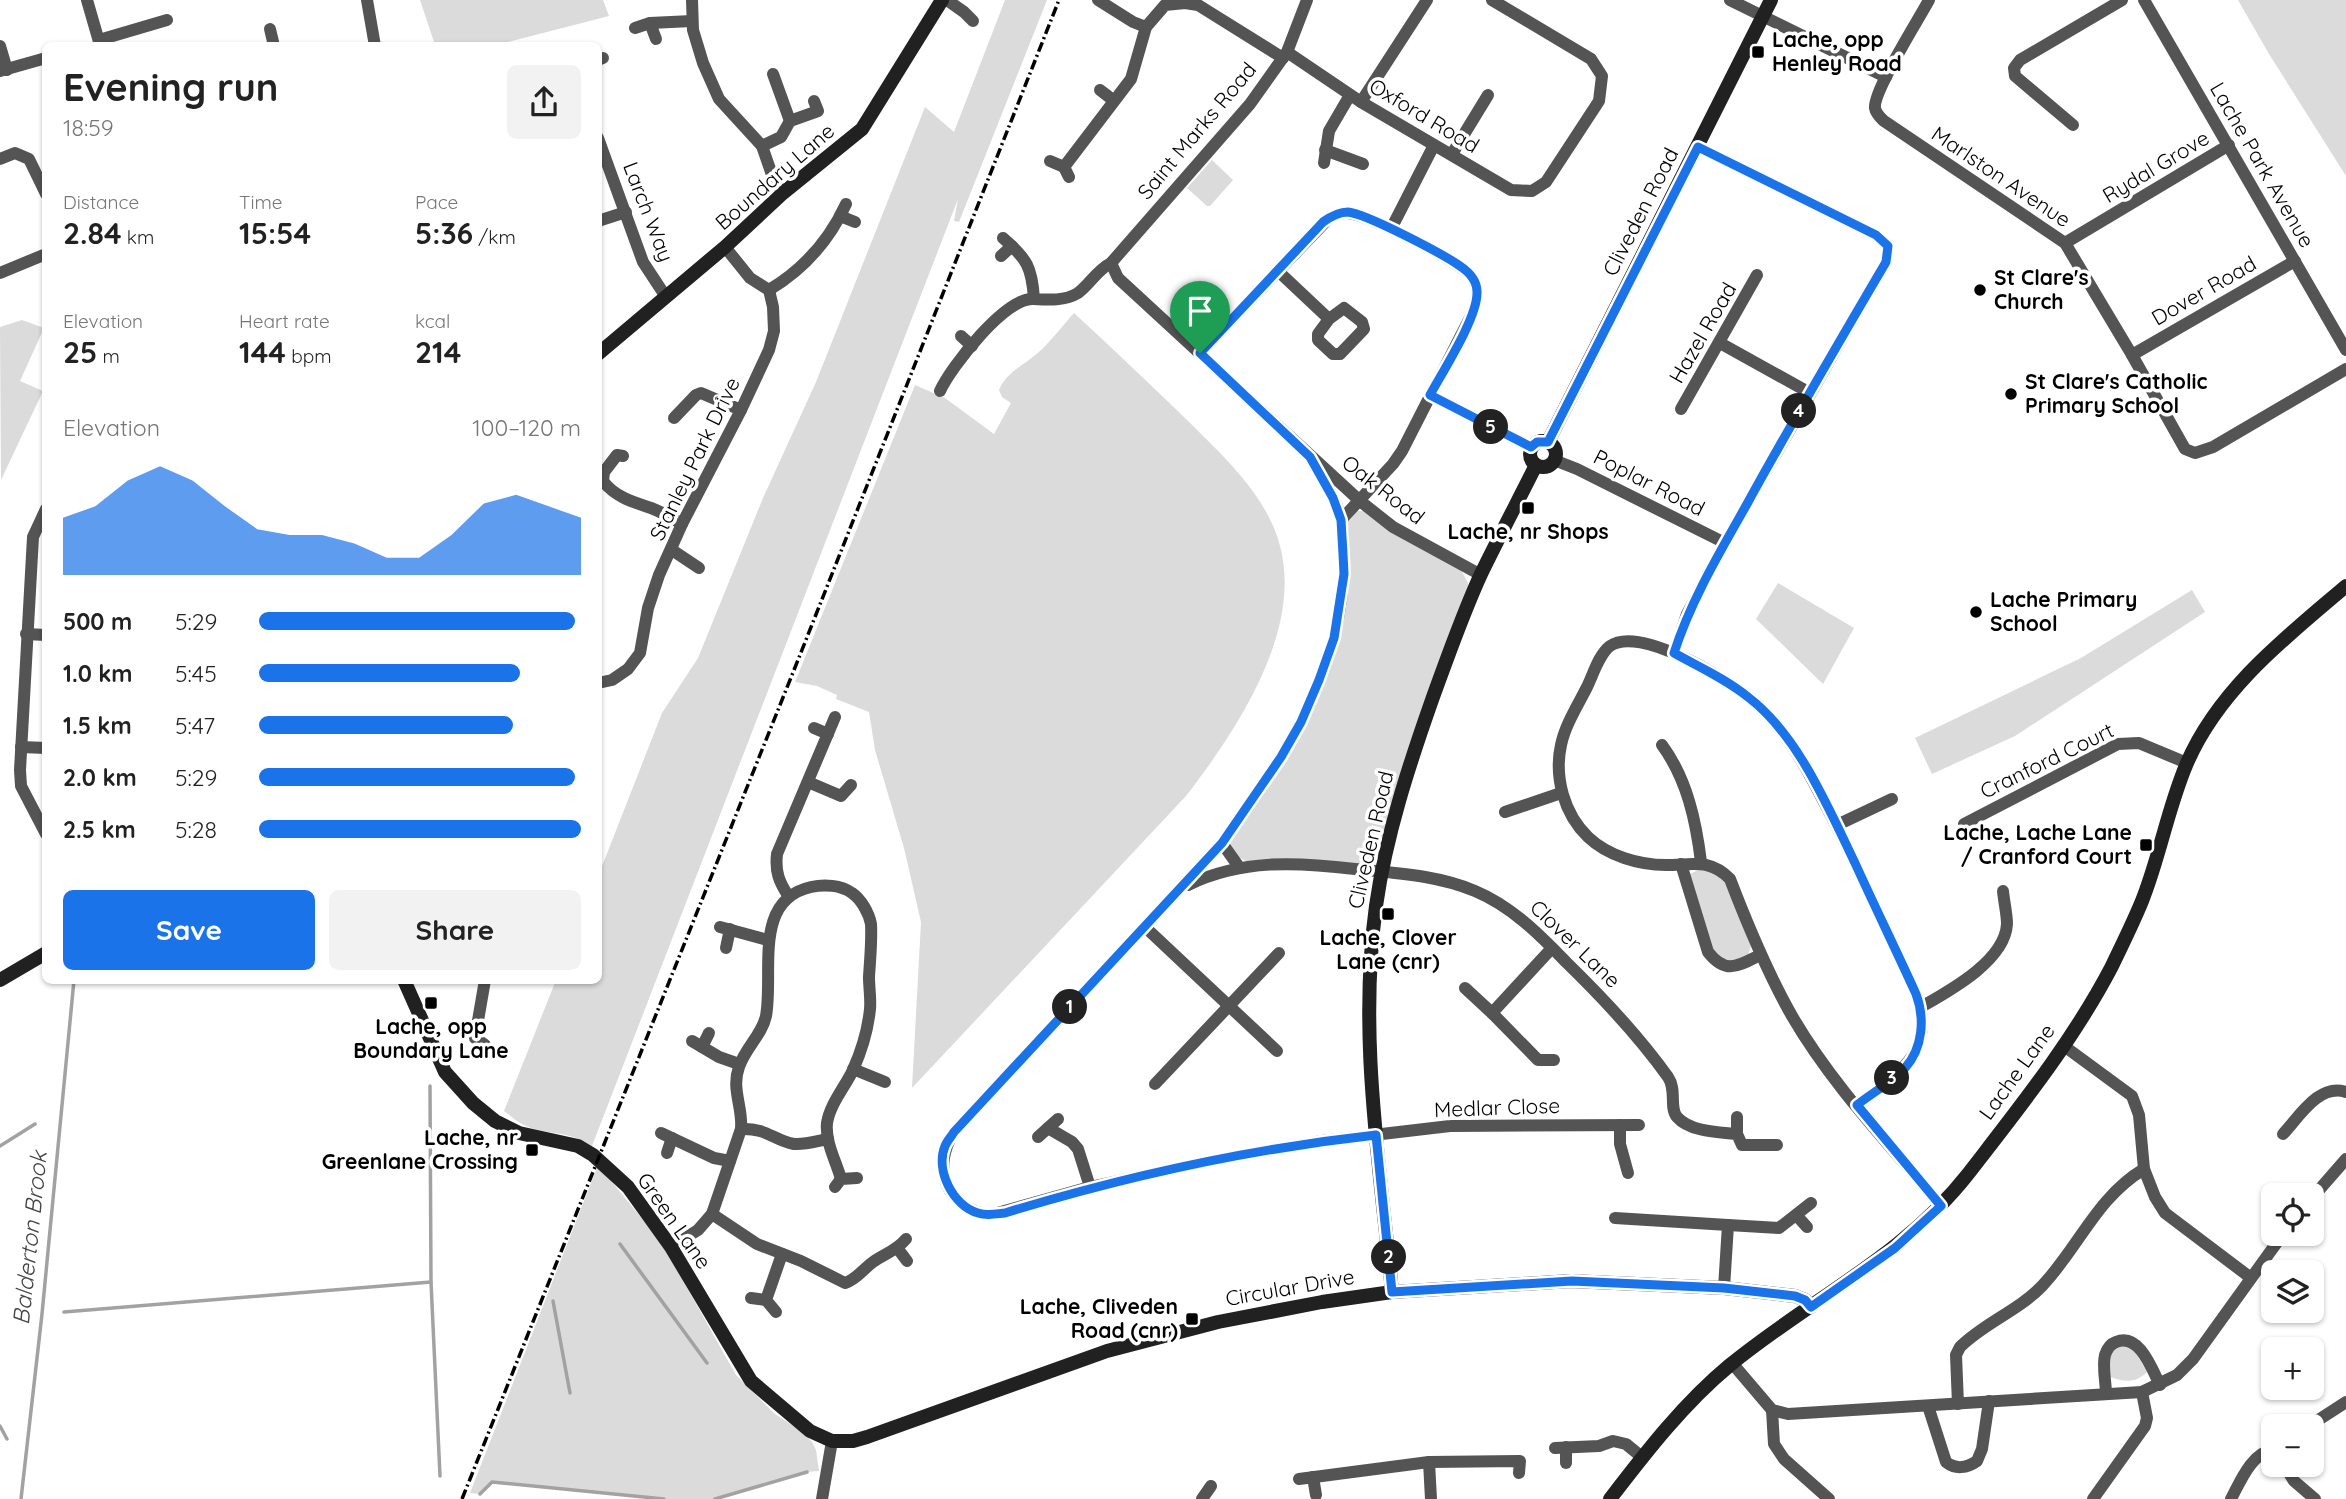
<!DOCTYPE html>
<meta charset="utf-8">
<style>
:root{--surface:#fff;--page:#f2f2f2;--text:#222;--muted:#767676;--accent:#1a73e8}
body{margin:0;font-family:Quicksand,sans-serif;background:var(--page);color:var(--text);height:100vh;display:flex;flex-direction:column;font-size:26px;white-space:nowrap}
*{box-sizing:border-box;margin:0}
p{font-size:23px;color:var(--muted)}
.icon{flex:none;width:38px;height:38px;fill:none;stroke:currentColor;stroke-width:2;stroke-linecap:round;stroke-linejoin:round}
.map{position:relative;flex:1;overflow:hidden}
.drawer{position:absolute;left:42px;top:42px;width:560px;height:942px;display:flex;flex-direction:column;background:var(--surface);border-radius:10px;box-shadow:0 2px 5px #0004}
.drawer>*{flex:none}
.controls{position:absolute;left:2261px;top:1183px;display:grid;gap:14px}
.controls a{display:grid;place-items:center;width:63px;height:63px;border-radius:10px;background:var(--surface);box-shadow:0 2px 5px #0004;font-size:35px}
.pin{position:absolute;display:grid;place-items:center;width:60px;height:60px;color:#fff;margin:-72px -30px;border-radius:50% 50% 50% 0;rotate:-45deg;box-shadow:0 0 7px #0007}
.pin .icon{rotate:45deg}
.km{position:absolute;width:35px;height:35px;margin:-18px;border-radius:50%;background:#222;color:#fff;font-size:19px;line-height:35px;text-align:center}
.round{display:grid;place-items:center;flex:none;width:74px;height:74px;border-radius:10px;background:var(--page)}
.head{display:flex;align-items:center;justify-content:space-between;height:119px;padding:0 21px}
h1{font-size:38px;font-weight:800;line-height:52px}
.stats{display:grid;grid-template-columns:repeat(3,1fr);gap:10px;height:119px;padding:7px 21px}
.stats div{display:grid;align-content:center}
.stats b{font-size:30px;font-weight:800}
.stats small{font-size:19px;font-weight:400}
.stats p{font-size:19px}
.chart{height:196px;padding:14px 21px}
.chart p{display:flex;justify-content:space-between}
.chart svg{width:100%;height:126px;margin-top:7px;fill:var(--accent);opacity:.7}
.button{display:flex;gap:14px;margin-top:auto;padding:14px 21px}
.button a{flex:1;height:80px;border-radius:10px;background:var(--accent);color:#fff;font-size:28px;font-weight:800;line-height:80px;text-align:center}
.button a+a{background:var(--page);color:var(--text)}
ul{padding:0 21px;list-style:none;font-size:23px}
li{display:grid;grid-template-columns:112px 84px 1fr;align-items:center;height:52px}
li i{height:18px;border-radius:9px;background:var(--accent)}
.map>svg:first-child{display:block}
.green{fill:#dbdbdb}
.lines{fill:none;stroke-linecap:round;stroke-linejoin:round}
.stream{stroke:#a2a2a2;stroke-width:3.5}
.street{stroke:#545454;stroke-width:12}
.secondary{stroke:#212121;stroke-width:14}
.rail{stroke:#000;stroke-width:3.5;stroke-dasharray:10 3.5 2 3.5;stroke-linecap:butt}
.route-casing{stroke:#fff;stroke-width:14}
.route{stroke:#1a73e8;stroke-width:9}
.poi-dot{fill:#000;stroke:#fff;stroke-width:2.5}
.labels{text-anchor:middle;stroke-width:7;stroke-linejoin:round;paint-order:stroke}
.poi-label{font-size:21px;font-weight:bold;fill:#000;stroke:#fff;text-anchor:start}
.street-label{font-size:21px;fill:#000;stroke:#fff}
.water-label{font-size:23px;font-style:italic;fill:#434343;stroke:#fff}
</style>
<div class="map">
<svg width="2346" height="1499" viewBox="0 0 2346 1499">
<rect width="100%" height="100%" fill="#fff"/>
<g class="green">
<polygon points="420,0 603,0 609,16 496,45 435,45"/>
<path d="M1005,0h42l-88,222 -5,-1 4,-22 -366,947c-26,-17 -48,-10 -70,-22 -6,-3 -12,-9 -18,-13l52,-131h42l1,-106 63,-161 36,-55 65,-160 53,-116 109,-275 29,25z"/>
<polygon points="2238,0 2346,0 2346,176 2269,54"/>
<polygon points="1212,160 1233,180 1210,206 1207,206 1187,188"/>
<path d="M1074,313c38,35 75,70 112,106 36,36 81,76 94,127 23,86 -44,185 -94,250l-274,292 9,-166 -17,-74 -29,-98 -6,-38 -33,-13 1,-4 -20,-9 -22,-4 120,-297 30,13 49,36 17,-31 -9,-6 -3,-7c8,-19 26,-25 41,-39 12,-11 23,-26 34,-38z"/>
<polygon points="22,320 44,328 20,381 43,391 1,480 0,327"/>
<polygon points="1354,511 1364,511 1461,570 1468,583 1468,590 1379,856 1364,865 1248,862 1236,856 1229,848 1232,838 1284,765 1314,704 1335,652 1348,519"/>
<polygon points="1778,583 1854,628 1823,684 1756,619"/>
<polygon points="2192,590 2205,612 2015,736 1932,774 1915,738 2081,658"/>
<polygon points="1700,869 1715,872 1726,884 1751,946 1748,955 1727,963 1714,954 1690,874"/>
<polygon points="598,1165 662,1243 736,1375 775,1414 804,1433 812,1442 816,1450 819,1471 806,1472 715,1499 664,1499 492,1482 480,1494 470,1493"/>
<path d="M2126,1344l9,8 12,20c-12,12 -24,10 -39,4v-16l5,-14z"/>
</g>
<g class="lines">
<g class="stream">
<polyline points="430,1086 431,1282 440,1476"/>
<polyline points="0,1146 35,1124"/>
<polyline points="620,1244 707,1363"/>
<polyline points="553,1301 570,1393"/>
<polyline points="64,1312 431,1282"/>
<polyline points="0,1426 7,1439"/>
<polyline points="480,1494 492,1482 664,1499"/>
<polyline points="21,1499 42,1314 74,980"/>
<polyline points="715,1499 807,1472"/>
</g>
<g class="street">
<polyline points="87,0 100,45"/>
<polyline points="367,0 375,46"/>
<polyline points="692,0 693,30 703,63 719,99 762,146 771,172 783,193"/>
<polyline points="947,0 964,12 973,21"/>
<polyline points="1098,0 1133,22 1146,27"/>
<polyline points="1307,0 1287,52 1250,104 1111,263 1118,278 1360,501 1393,527 1481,575"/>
<polyline points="1730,0 1886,77"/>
<path d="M1929,0c-10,19 -56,91 -54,108 1,6 5,9 9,13l181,122 67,112 53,94 10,4 18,-6 133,-78"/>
<polyline points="2144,0 2346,350"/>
<polyline points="650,23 656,39"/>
<polyline points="635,28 650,23 692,21"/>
<polyline points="270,29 274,46"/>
<polyline points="99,40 167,20"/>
<polyline points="0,46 7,70"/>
<polyline points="1287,52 1361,102 1511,190 1532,191 1546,182 1599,101 1602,76 1591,59 1492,0"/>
<polyline points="598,60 603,58"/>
<polyline points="0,71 46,58"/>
<polyline points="773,74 790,121"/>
<polyline points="1100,90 1113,100"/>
<polyline points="1361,102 1427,0"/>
<polyline points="2073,125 2015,76 2014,68 2020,60 2122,0"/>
<polyline points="598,138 643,262 666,297"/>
<polyline points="762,146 781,137 790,121 818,111 814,101"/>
<polyline points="1325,150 1363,164"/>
<polyline points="1452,154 1488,95"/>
<polyline points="0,159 15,153 29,159 46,194"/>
<polyline points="1050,161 1064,167"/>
<polyline points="1324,163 1329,131 1350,95"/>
<polyline points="1069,177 1064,167 1131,79 1146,27 1165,5 1185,3 1198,5 1283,58"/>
<polyline points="840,216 855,222"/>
<polyline points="598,221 626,212"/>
<polyline points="1391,229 1434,145"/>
<path d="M1003,238c24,21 29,29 31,61 15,1 31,2 44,-6 12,-9 19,-23 33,-30"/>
<polyline points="2065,243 2229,145"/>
<polyline points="1001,256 1012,246"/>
<polyline points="1278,271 1329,319 1344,308 1362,322 1364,329 1340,354 1333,354 1318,340 1318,334 1329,319"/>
<polyline points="0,273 46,254"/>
<path d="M769,290c35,-21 60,-49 77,-86"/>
<polyline points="961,336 972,346"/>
<polyline points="1720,343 1810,393"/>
<path d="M1200,353l130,-136c5,-2 11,-4 16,-4 18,-1 115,49 126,64 7,9 4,20 3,31l-73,143 -9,13 -52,56"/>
<polyline points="2132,355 2295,261"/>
<path d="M940,391c11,-24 66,-95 94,-92"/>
<polyline points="1430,395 1531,447"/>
<polyline points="1681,409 1757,275"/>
<polyline points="674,418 696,395 701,393 741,410"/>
<path d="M623,456l-6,-1 -13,17 -1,9c12,16 30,21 48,27 11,4 21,10 31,16"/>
<path d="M1310,457c11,19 26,40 31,62 2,10 1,22 2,32 6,110 -59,207 -121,292l-268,289c-23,37 -8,76 36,83l100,-28 120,-26 112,-20 128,-15 189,-1"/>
<polyline points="1554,460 1577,469 1725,543"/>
<polyline points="46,509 33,537 20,770 21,786 46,834"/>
<polyline points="672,550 699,568"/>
<polyline points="26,634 46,635"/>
<path d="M1674,653l13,-39 38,-71 161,-281c4,-14 1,-19 -10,-27l-178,-88"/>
<polyline points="598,683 612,680 628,669 640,653 648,608 659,575 682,524 741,410 769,350 774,331 773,307 769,290 750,278 725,247"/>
<polyline points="814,728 828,734"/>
<path d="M1662,745c25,34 34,76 39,117"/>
<polyline points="21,747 46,748"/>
<polyline points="808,782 841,796 851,785"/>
<polyline points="1505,812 1561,793"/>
<polyline points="1964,824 2118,744 2139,743 2187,763"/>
<polyline points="1837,825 1892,799"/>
<polyline points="1222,843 1239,867"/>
<path d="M1681,864l27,88c18,23 30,14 52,3"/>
<path d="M1188,885c54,-26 109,-23 167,-16 40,4 82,6 120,22 36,15 64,43 91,71 37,36 72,73 102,115 9,13 1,31 9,40 13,15 42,15 60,17l5,11h35"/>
<path d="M789,897c-10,-15 -14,-25 -12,-43l58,-137"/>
<polyline points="720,927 768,940"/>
<polyline points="1145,927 1277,1051"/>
<polyline points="726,948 730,929"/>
<polyline points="1552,948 1492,1013 1538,1060 1554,1060"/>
<polyline points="1465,988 1492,1013"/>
<path d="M1921,1007c28,-16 84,-46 86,-83 0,-10 -3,-22 -4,-33"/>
<polyline points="692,1041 719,1057 739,1064"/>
<polyline points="485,1045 475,1038 485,980"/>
<polyline points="2064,1046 2132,1096 2139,1115 2144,1169 2155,1197 2165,1213 2251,1278"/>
<polyline points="702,1047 709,1033"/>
<polyline points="853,1069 885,1082"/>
<polyline points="1155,1084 1279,953"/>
<path d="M1857,1105c39,-30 81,-53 59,-111 -29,-63 -58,-128 -91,-190 -14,-27 -28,-54 -47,-77 -8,-11 -18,-22 -29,-30 -24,-19 -110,-72 -139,-51 -11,8 -17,29 -23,41 -9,18 -22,38 -26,58 -7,32 3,69 27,92 20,19 51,28 78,28 26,0 44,-7 64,14 18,47 37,93 62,137 40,69 98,129 149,190"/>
<polyline points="1620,1125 1620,1144 1628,1173"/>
<polyline points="1048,1128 1072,1142 1078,1149 1090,1187"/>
<path d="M741,1129c26,-1 32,11 53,15 11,1 23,-3 34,-5"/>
<polyline points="661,1133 714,1158 730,1161"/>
<polyline points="1737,1134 1737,1117"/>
<path d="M2283,1134c16,-17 36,-51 63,-42"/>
<polyline points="1038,1137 1058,1119"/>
<polyline points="667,1153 672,1138"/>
<polyline points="835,1187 841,1179 857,1178"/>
<polyline points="2312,1198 2346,1159"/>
<path d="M712,1214l45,30 44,17 44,22c12,-4 17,-13 28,-21 11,-8 23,-11 33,-23"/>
<polyline points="1797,1216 1807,1227"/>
<polyline points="1615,1218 1728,1225 1724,1288"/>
<polyline points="1728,1225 1779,1228 1811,1203"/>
<path d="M671,1247l27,-17 14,-16 29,-85c2,-22 -10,-40 -2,-62 6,-19 23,-32 27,-51 8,-43 -14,-116 45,-129 13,-3 30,-2 41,6 9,6 17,20 19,31 1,17 -1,36 -2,53 0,11 2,22 1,32 -2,20 -9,43 -17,61 -8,17 -23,34 -26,53 -2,19 9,38 14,56"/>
<polyline points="898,1249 907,1261"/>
<polyline points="751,1298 766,1300"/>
<polyline points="776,1312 766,1300 782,1254"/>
<polyline points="1732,1363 1772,1410 1788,1414 2142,1392 2177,1375 2193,1359 2283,1234"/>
<path d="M2106,1394c0,-12 -4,-28 -1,-39 2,-6 5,-11 11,-13 23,-10 36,27 44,43"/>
<path d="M1958,1404l-2,-49 4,-8c24,-24 58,-36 82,-61 37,-39 54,-88 102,-117"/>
<path d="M1928,1406l18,56c10,8 21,6 31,-1l5,-12 7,-48"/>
<polyline points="1772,1410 1774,1444 1784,1459 1829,1499"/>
<polyline points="2309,1426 2346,1402"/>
<polyline points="1566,1447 1566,1463"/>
<polyline points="1555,1448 1599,1446 1613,1441 1626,1444 1643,1458"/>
<polyline points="1429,1462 1431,1499"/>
<polyline points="2284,1465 2294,1481 2315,1499"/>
<polyline points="1313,1477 1316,1495"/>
<polyline points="1299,1479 1429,1462 1520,1461 1519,1473"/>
<polyline points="822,1499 832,1441"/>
<polyline points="1202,1499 1211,1486"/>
<polyline points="2093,1499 2145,1426 2147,1418 2142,1392"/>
<path d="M2231,1499c9,-17 21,-47 42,-49"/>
</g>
<g class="secondary">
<polyline points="598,354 725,247 783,193 862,129 942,0"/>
<circle cx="1543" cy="454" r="13"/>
<polyline points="1548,442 1771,0"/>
<polyline points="0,980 46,953"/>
<polyline points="404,980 445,1072 473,1103 495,1121 519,1133 578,1146 593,1155 628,1187 671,1247 751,1381 810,1431 832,1441 853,1441 867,1437 1107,1351 1218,1322 1322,1302 1392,1292 1571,1281 1724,1288 1795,1296 1805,1300 1811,1307"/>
<path d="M1392,1292c-12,-128 -34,-257 -16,-386 10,-71 33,-141 57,-209 15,-41 30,-84 48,-123 18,-37 37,-73 55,-109"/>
<path d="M1610,1499c36,-47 74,-96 120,-134 79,-65 174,-109 238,-191 51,-66 105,-133 144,-208 10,-21 21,-43 30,-65 18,-45 26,-94 45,-138 32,-74 99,-126 159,-177"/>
</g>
<polyline class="rail" points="462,1499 798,660 1059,0"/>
</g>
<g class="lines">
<defs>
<path id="route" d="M1698,147l178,88 12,11 -2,16c-47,80 -94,160 -139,242 -27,48 -56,96 -73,149 25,14 52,26 74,44 50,38 80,110 107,166 20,44 41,87 61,131 9,24 7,54 -11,74 -13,14 -33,25 -48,37l84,101 -46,42 -84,59 -6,-7 -10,-4 -71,-8 -152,-7 -180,11 -16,-157c-127,14 -250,41 -371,78 -10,1 -18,3 -27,0 -25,-7 -43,-43 -33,-67 2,-5 6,-9 9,-14l268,-289 59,-86 20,-35 18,-42 15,-42 10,-64 -1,-20 -2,-34 -8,-22 -23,-41 -110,-104 123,-131c7,-5 16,-10 25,-10 19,2 95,42 112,54 9,6 17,15 17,26 1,25 -34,79 -47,103l101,52 6,-5h11z"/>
</defs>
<use href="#route" class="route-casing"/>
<use href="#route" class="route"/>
</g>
<g class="poi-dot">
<rect x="1751" y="45" width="14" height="14" rx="3.5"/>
<circle cx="1980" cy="290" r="7"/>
<circle cx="2011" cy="394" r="7"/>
<rect x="1521" y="501" width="14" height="14" rx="3.5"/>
<circle cx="1976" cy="612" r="7"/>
<rect x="2139" y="838" width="14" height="14" rx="3.5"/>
<rect x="1381" y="907" width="14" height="14" rx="3.5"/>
<rect x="424" y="996" width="14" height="14" rx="3.5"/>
<rect x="525" y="1143" width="14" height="14" rx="3.5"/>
<rect x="1185" y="1312" width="14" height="14" rx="3.5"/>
</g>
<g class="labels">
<g class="poi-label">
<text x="1772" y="47">Lache, opp<tspan x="1772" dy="24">Henley Road</tspan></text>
<text x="1994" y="285">St Clare's<tspan x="1994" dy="24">Church</tspan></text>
<text x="2025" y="389">St Clare's Catholic<tspan x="2025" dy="24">Primary School</tspan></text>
<text x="1528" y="539" text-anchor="middle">Lache, nr Shops</text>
<text x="1990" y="607">Lache Primary<tspan x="1990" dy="24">School</tspan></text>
<text x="2132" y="840" text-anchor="end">Lache, Lache Lane<tspan x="2132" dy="24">/ Cranford Court</tspan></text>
<text x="1388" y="945" text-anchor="middle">Lache, Clover<tspan x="1388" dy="24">Lane (cnr)</tspan></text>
<text x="431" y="1034" text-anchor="middle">Lache, opp<tspan x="431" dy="24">Boundary Lane</tspan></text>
<text x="518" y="1145" text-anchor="end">Lache, nr<tspan x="518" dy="24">Greenlane Crossing</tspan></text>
<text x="1178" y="1314" text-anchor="end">Lache, Cliveden<tspan x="1178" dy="24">Road (cnr)</tspan></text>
</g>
<g class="street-label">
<text transform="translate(1424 116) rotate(31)" y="7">Oxford Road</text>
<text transform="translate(1197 131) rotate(-50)" y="7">Saint Marks Road</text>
<text transform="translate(2262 165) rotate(60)" y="7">Lache Park Avenue</text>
<text transform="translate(2156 167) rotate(-31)" y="7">Rydal Grove</text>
<text transform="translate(775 177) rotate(-41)" y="7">Boundary Lane</text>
<text transform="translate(2001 177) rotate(34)" y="7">Marlston Avenue</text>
<text transform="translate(648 212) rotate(69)" y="7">Larch Way</text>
<text transform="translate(1641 212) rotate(-63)" y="7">Cliveden Road</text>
<text transform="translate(2204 291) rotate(-30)" y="7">Dover Road</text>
<text transform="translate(1703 333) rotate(-60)" y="7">Hazel Road</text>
<text transform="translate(695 459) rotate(-64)" y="7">Stanley Park Drive</text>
<text transform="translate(1649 483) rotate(27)" y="7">Poplar Road</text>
<text transform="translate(1383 490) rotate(38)" y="7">Oak Road</text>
<text transform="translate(2047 761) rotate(-26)" y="7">Cranford Court</text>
<text transform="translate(1371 840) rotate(-77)" y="7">Cliveden Road</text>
<text transform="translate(1575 944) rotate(44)" y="7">Clover Lane</text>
<text transform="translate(2017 1072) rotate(-54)" y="7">Lache Lane</text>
<text transform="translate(1497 1108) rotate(-2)" y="7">Medlar Close</text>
<text transform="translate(674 1221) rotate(55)" y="7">Green Lane</text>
<text transform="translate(1290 1288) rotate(-10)" y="7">Circular Drive</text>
</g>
<g class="water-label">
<text transform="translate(30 1238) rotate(-84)" y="8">Balderton Brook</text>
</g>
</g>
</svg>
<div class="controls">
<a><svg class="icon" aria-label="locate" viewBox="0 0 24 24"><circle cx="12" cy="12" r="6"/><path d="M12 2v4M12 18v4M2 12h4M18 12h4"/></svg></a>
<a><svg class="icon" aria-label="layers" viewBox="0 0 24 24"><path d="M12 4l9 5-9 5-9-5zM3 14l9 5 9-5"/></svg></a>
<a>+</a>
<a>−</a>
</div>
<div class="pin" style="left:1200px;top:353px;background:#1e9e55"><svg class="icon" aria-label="arrive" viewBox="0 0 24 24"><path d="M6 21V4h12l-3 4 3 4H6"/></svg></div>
<b class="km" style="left:1070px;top:1007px">1</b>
<b class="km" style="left:1389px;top:1257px">2</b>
<b class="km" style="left:1892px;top:1078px">3</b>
<b class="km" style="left:1799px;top:411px">4</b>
<b class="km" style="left:1491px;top:427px">5</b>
<section class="drawer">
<div class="head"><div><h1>Evening run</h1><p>18:59</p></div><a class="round"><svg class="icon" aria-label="share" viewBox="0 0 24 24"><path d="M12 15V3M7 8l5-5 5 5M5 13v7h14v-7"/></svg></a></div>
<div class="stats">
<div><p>Distance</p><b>2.84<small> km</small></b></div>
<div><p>Time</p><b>15:54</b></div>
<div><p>Pace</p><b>5:36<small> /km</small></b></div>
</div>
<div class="stats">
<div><p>Elevation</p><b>25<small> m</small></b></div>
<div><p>Heart rate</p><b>144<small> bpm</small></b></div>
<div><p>kcal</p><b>214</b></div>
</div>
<div class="chart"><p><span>Elevation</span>100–120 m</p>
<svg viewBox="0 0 160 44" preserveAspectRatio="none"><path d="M0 44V24L10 20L20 11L30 6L40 11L50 20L60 28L70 30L80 30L90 33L100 38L110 38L120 30L130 19L140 16L150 20L160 24V44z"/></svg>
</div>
<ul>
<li><b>500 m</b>5:29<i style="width:98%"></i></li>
<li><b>1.0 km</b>5:45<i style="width:81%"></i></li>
<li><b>1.5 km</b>5:47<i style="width:79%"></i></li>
<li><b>2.0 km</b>5:29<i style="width:98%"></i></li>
<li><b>2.5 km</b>5:28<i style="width:100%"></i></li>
</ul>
<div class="button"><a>Save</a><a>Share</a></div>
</section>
</div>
